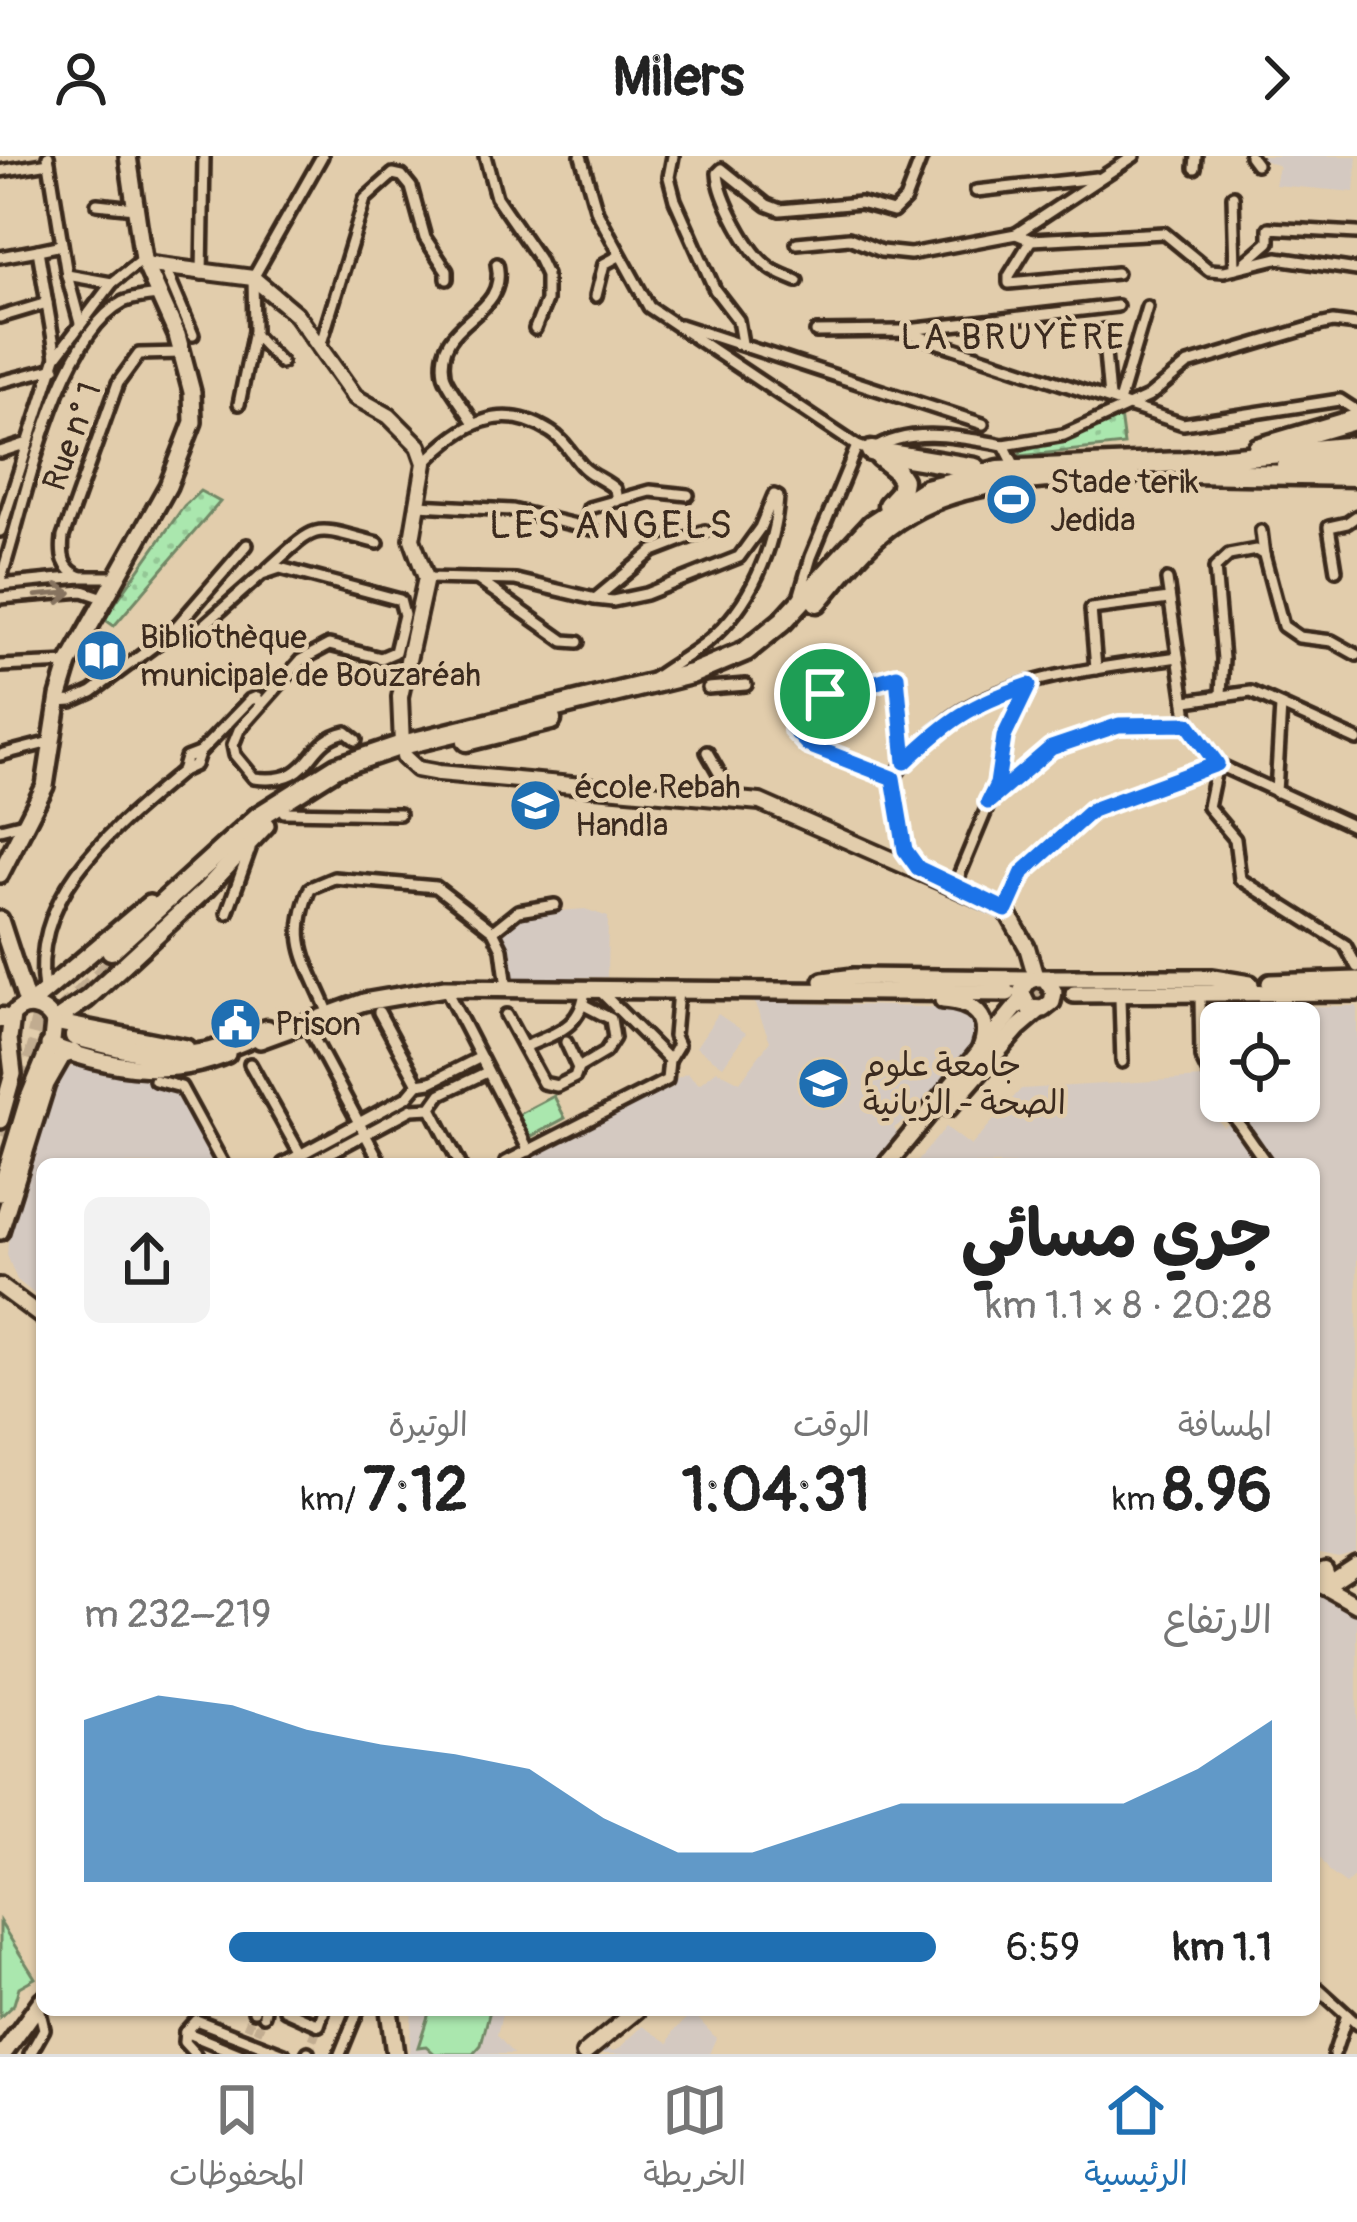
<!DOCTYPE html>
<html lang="ar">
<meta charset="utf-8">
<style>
:root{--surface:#fff;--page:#f2f2f2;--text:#222;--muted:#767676;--line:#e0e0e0;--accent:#1f6fb2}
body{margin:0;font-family:Pangolin,"Playpen Sans Arabic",sans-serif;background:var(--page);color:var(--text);direction:rtl;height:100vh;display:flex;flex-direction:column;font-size:45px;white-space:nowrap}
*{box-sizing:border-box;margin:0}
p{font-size:39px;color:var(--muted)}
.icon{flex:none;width:66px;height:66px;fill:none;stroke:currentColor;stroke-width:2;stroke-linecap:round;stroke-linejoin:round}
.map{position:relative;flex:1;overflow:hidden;direction:ltr}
.panel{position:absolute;left:36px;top:1002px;width:1284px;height:858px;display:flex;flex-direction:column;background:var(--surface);border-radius:18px;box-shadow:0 3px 9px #0004;direction:rtl}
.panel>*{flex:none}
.tools{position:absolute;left:1200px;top:846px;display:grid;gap:24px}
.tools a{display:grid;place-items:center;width:120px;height:120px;border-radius:18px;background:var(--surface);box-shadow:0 3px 9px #0004;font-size:60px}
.pin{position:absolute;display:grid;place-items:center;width:102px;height:102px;color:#fff;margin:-51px;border:6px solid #fff;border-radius:50%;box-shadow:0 3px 12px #0007}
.round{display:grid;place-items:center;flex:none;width:126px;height:126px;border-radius:18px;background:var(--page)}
.headline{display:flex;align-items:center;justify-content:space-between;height:204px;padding:0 48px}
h1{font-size:66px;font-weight:700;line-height:90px}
.metrics{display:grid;grid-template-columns:repeat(3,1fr);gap:18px;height:204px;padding:12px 48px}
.metrics div{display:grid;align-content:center}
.metrics b{font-size:60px;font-weight:700}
.metrics small{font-size:33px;font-weight:400}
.metrics p{font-size:33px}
.chart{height:336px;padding:24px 48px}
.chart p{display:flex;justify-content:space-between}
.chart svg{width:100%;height:216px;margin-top:12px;fill:var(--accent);opacity:.7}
ul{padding:0 48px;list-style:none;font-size:39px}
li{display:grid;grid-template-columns:192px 144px 1fr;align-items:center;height:90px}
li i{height:30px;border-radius:15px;background:var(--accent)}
header{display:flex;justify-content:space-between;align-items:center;height:156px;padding:0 48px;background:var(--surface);font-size:54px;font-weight:700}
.tabs{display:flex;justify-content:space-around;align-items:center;height:168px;border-top:3px solid var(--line);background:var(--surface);font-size:33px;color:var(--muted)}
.tabs a{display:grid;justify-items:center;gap:6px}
.tabs .active{color:var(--accent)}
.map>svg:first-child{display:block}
.built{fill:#d4c9c1}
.grass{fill:url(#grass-dots);stroke:#728866;stroke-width:3}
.pitch{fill:#aae7ae;stroke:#728866;stroke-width:3}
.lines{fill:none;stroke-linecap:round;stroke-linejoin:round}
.street-tunnel{stroke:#c1ac90;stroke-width:9;stroke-dasharray:9 4.5;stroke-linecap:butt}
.primary-tunnel{stroke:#c1ac90;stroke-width:15;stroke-dasharray:15 8;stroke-linecap:butt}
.highway-tunnel{stroke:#c1ac90;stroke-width:18;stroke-dasharray:18 9;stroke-linecap:butt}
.street-casing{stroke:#3b2a1e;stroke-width:18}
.secondary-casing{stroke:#3b2a1e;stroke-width:22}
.primary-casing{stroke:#3b2a1e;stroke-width:24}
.highway-casing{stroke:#3b2a1e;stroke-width:27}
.street{stroke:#e2cdac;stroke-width:9}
.secondary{stroke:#e2cdac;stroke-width:14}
.primary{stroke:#e2cdac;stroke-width:15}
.highway{stroke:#e2cdac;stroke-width:18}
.oneway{stroke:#86735e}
.route-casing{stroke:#fff;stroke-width:24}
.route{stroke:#1a73e8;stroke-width:15}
.labels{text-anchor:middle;stroke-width:9;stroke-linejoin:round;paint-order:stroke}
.street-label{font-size:33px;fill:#3b2a1e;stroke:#e2cdac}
.poi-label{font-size:33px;fill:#3b2a1e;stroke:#e2cdac;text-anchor:start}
.neighbourhood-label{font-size:36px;letter-spacing:3px;fill:#3b2a1e;stroke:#e2cdac}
.quarter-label{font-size:39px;letter-spacing:3px;fill:#3b2a1e;stroke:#e2cdac}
</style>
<header><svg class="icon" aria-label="forward" viewBox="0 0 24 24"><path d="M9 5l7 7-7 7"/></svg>Milers<svg class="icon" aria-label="person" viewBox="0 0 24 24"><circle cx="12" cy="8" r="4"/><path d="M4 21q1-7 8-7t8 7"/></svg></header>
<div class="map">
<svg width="1357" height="1898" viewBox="0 0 1357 1898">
<defs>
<pattern id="grass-dots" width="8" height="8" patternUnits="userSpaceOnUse" patternTransform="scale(3)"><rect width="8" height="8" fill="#aae7ae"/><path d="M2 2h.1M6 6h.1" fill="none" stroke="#93c695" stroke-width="1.8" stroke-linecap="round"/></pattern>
</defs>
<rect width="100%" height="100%" fill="#e2cdac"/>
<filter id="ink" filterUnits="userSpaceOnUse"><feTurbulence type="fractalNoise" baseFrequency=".00833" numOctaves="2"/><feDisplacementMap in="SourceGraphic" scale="24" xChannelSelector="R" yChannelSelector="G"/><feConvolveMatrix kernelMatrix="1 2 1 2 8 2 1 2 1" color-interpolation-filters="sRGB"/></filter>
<g filter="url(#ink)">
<g class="built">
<polygon points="1254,0 1357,0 1354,36 1275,29 1279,10"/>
<polygon points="585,753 608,761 607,821 510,821 503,773 519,758"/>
<polygon points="754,846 959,852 968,856 977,867 977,888 926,951 894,972 900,982 876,1008 538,1008 530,997 687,917 699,928 717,914 740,926 770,885"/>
<polygon points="1357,850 1357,1398 1339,1403 1314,1398 1314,1008 1272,1008 1229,945 1299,945 1299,867 1221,867 1221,932 1206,891 1207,851"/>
<polygon points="718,858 746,877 723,910 696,891"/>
<polygon points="79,904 180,934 218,1008 42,1008 42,1144 17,1124 7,1099 8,1086 53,926"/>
<polygon points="1203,922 1204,951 1224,971 1230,967 1261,1008 915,1008 946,971 971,990 1021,933"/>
<polygon points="1322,1438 1357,1457 1357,1718 1346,1728 1331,1717 1314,1693 1314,1493 1319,1476 1314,1466 1314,1446"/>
<polygon points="412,1854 503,1854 497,1879 513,1898 409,1898"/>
<polygon points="693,1857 716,1882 709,1898 594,1898 607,1890 611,1895 617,1894 643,1870 669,1887 674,1875"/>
</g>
<g class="grass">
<polygon points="1120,259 1124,289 1019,300 1020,296 1066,283"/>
<polygon points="200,335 220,346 114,470 104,463 184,350"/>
</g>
<g class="pitch">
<polygon points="554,940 565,962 530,981 518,959"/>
<polygon points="0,1766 35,1822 19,1831 14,1848 0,1861"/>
<polygon points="430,1854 490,1854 481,1889 473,1898 435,1898 426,1890 418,1891"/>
</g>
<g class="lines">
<g class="street-tunnel">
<polyline points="247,1872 254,1855"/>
<polyline points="257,1876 264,1859"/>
<polyline points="308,1896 319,1869"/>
</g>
<polyline class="primary-tunnel" points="1008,833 1074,834"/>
<g class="highway-tunnel">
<polyline points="3,862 75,880"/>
<polyline points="1,1008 38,885 55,863 118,802"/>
</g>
<defs>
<g id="street">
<polyline points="48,0 67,119 80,167"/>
<polyline points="485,0 496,41 538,102 546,119 546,145 535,173"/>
<path d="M581,0l16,56 52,95 208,139 14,5c38,-26 90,-14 133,-6"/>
<polyline points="673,0 669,21 675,44 715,134 738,164 742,187"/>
<polyline points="1250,0 1256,8"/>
<polyline points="1195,12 1196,0"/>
<polyline points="0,15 49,7"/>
<polyline points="976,35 1096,22"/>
<polyline points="1233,40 1235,112"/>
<polyline points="97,48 135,52"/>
<polyline points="1016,78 1134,0"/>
<polyline points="1031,84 1009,120 1009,127 1117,117"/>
<polyline points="797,87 849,82 881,95 910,98 1016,78 1031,84 1164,77 1209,114 1224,115 1277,102 1357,114"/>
<polyline points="0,101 38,94"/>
<polyline points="1246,106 1269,86 1269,72 1357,77"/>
<polyline points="164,110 193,179"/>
<polyline points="202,118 204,0"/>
<polyline points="67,119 112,127"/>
<path d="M797,125c-9,-4 -19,-7 -27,-13 -21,-14 -51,-71 -52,-95l4,-4 45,36 13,5 80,-7 33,9 12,-12 17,-44"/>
<polyline points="596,140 604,108 619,100"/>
<polyline points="0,161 47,147"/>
<polyline points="680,169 983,268"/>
<polyline points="908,174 1117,150"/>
<polyline points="1103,174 1109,242"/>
<polyline points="816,176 903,175 1183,268 1340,244 1357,255"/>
<polyline points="254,179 281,207"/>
<polyline points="319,194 365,43 393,18 402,20 411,31 425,82 447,115 447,123"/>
<polyline points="56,201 38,94 62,89"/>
<polyline points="0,226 55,212"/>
<polyline points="1119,246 1147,151"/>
<polyline points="239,248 254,175 253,122 322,0"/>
<path d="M473,266c-7,-13 -27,-37 -29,-48 -10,-56 65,-56 53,-110"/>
<polyline points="0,296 28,287"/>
<path d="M425,307c36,-38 76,-63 126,-31 15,9 21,24 32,35 9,9 22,13 32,22l2,12"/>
<polyline points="1016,312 1004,289 1064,279 1148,241 1188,208 1319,169 1333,166 1357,169"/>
<polyline points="418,349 512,354 592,373"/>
<polyline points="583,372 589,352 650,335 688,339"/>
<polyline points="0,375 56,201 112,127 143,103"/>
<polyline points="1261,375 1264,399"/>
<path d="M268,413c53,-48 42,-43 110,-26"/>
<polyline points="1336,414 1329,371 1347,367 1357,360"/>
<path d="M81,421c-19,-8 -20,-22 -18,-40l55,-154 21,-29 43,-1"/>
<path d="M426,422l90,2 79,19 18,2 33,-7 93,-37 21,-29 14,-33 4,2c-3,51 -28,109 -69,143 -17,14 -37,25 -55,38"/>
<polyline points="477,423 564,485 578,486"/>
<polyline points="1167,424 1188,568 1217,608 1357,672"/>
<path d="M0,425c24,-70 55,-243 123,-279 11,-5 25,-6 37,-7"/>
<polyline points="0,429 81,421 119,421"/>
<polyline points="0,442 83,435 107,443"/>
<polyline points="799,442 811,401 857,290"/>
<polyline points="595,443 653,395 705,375"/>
<polyline points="170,478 247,389"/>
<polyline points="0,510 69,507"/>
<polyline points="1096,513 1091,453 1169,443"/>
<polyline points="708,532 746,529"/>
<polyline points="1221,538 1223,503 1215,412 1229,399 1256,394 1264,399 1283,470 1299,481 1332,485 1357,499"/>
<polyline points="1186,545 1251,536 1357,584"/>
<path d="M58,546l14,-1 20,-9 78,-58 23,1 69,-61 18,-6 120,32 4,15 -9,37 -14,6 -52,-13 -28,15 -62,70 -6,15 2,10 19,23c63,8 49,-37 92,-46l10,8"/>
<polyline points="707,596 734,643"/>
<polyline points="199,597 250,544 257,541 260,548"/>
<polygon points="199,597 195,609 182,615 186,602"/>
<polyline points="0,599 54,585"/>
<path d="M905,606c15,-15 31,-32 48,-45 57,-42 157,-50 225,-60"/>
<polyline points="1217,608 1208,651 1235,683 1240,723 1345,789 1357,811"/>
<polyline points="893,622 808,589 794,574 796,557 803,547 897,520 905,606 893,622 905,694 917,712"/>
<polyline points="1276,636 1281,550"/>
<polyline points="988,646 1051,592 1119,569 1188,568"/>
<polyline points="284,656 399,658"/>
<polyline points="0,673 24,667"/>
<polyline points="955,729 997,628 1003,581 1029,529"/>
<polyline points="1006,754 1023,715 1092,654 1217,608"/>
<polyline points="227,757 250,693"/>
<polyline points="493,775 518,755 555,749"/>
<polyline points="445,832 529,995"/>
<path d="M44,835c-14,-100 71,-163 138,-220"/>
<polyline points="1200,841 1201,901 1221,942"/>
<polyline points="1120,843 1122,906"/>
<path d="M326,851c-21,-49 -37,-67 -16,-119l24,-10 102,9 57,44 9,18 4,31"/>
<polyline points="379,856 418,928"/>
<polyline points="506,859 543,927 557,930 575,921 578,912 566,886"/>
<polyline points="312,879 381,1008"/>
<path d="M524,891c32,-14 59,-20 61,-59"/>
<polyline points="669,904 678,889 674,880 678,835"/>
<polyline points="250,908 303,1003"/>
<polyline points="578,912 605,896 614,882 611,863 584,849"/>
<polyline points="155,924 181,931 223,1008"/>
<polyline points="1223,945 1267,1008"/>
<polyline points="431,952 460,1008"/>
<polyline points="506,1006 667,924 669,904 598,833"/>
<polyline points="283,1008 407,941 418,928 431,926 479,902"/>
<polyline points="309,1008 412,953 431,952 441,938 487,916"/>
<polyline points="1314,1829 1357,1868"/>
<polyline points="285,1854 319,1869 324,1854"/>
<polyline points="254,1855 254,1854"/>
<polyline points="264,1859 265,1854"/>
<polyline points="185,1876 239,1898"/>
<polyline points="30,1898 44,1873 40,1856"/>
<polyline points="195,1898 184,1886 185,1876 196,1864 284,1898"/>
<polyline points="307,1898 308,1896"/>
<polyline points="340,1898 358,1854"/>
<polyline points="1334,1898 1347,1859"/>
</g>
<g id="secondary">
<polyline points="144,108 253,122 296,158 355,241 389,260 419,290 425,307 412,383 426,422 400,541 402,589"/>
<polyline points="404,601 417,613 439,617 760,646 1006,754 1027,791 1036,822"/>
<polyline points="0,1130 42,1161"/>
<polyline points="1314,1419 1325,1415 1329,1427"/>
<polyline points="1314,1427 1325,1431 1357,1410"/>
<polyline points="1325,1431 1357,1449"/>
<polyline points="584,1898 637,1854"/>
</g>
<g id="primary">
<polyline points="0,718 45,630 59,540 69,507 168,330 193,266 192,236 177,179 143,103 128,0"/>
<polyline points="0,764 28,850"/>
<polyline points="1046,824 1054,836 1052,846 1043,853 1029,852 1021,836 1028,825 1036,822 1213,822 1250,828"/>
<polyline points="823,825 854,821 1032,823"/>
<polyline points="1270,827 1357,824"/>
<polyline points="1074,838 1357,836"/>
<path d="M943,844c30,2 50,17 38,48"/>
<polyline points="28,850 149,748"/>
<polyline points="56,864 87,843 206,733 266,669"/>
<polyline points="54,866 186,892"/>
<polyline points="260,884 364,846 445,832 1008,837"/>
<path d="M49,889c57,22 121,34 178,9"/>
<polyline points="949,951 1018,872 1039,854"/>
<path d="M0,964l13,-46 -4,-35 3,-23c12,-16 32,-11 42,6"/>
<polyline points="887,1008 1022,844"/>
<polyline points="0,1037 28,944 52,885 54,866"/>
<polyline points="0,1075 46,928 62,900 73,896"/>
<polyline points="389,1854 395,1898"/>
<polyline points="3,1898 42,1844"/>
</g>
<g id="highway">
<polyline points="1258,292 1357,263"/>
<polyline points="871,295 975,312"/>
<polyline points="880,301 895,313 902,324 900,336 888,349"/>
<polyline points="1286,310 1357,302"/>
<polyline points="1188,317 1357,320"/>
<path d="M817,446c22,-26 43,-54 70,-75 69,-54 161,-48 243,-52"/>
<polyline points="467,585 551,564"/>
<polyline points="111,794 259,660 337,611 402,589 691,518 746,495 783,465 872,368 926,333 999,314 1181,306 1357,290"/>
<polyline points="0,862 3,862"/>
<path d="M75,880c41,9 89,26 130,17 21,-4 42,-15 62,-23"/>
</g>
</defs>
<use href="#street" class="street-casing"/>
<use href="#secondary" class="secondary-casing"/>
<use href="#primary" class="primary-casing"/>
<use href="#highway" class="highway-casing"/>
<use href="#street" class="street"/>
<use href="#secondary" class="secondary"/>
<use href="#primary" class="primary"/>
<use href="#highway" class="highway"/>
</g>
<defs><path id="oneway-shaft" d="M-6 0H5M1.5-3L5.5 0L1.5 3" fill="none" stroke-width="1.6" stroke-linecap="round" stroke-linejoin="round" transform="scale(3)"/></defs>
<use class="oneway" href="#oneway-shaft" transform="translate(54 438) rotate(-5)"/>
</g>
<g class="lines" filter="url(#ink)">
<defs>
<path id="route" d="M897,520l8,86c45,-43 65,-57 124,-77l-25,52 -7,47 -9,18 63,-54 68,-23 69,-1 29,40 -125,46 -69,62 -17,38 -88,-42 -13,-18 -12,-72 -85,-33 -14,-15 2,-17 7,-9z"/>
</defs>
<use href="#route" class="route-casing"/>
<use href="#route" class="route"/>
</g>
<defs>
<symbol id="stadium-disc" viewBox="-11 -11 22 22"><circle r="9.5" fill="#1f6fb2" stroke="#e2cdac"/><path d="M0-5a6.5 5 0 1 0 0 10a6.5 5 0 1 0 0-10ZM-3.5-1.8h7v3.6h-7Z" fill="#fff"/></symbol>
<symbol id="library-disc" viewBox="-11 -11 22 22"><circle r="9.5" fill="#1f6fb2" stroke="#e2cdac"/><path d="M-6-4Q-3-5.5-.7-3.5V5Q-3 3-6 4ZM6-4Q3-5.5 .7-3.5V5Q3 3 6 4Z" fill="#fff"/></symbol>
<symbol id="university-disc" viewBox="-11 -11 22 22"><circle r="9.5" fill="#1f6fb2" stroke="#e2cdac"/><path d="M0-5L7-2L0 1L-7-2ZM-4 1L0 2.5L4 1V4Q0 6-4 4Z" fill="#fff"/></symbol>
<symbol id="civic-disc" viewBox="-11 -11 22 22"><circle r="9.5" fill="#1f6fb2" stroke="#e2cdac"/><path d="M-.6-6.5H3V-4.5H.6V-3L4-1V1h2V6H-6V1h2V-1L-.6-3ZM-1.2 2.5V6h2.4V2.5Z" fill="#fff"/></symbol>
</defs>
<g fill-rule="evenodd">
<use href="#stadium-disc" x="982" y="314" width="59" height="59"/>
<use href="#library-disc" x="72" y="470" width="59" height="59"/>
<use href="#university-disc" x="506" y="620" width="59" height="59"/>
<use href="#civic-disc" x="206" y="838" width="59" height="59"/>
<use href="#university-disc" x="794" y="898" width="59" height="59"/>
</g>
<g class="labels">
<g class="street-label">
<text transform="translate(71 280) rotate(-70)" y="12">Rue n° 1</text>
</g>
<g class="poi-label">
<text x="1050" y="337">Stade terik<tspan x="1050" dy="38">Jedida</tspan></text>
<text x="140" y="492">Bibliothèque<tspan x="140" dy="38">municipale de Bouzaréah</tspan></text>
<text x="575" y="642">école Rebah<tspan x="575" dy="38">Handla</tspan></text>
<text x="275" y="879">Prison</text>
<text x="863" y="920">جامعة علوم<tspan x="863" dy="38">الصحة - الزيانية</tspan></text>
</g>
<g class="neighbourhood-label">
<text x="1014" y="193">LA BRUYÈRE</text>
</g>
<g class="quarter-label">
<text x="612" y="382">LES ANGELS</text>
</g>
</g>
</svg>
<div class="tools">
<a><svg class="icon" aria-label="locate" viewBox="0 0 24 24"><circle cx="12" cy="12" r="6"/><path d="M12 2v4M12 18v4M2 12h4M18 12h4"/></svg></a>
</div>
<div class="pin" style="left:825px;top:538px;background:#1e9e55"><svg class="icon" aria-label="arrive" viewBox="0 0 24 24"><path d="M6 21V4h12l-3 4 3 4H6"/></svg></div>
<section class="panel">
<div class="headline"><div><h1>جري مسائي</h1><p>20:28 · 8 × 1.1 km</p></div><a class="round"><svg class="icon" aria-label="share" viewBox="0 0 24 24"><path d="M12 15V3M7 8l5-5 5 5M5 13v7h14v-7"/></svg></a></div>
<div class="metrics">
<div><p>المسافة</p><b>8.96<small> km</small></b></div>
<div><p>الوقت</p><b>1:04:31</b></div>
<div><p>الوتيرة</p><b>7:12<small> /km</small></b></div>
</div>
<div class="chart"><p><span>الارتفاع</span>219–232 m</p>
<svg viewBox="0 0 160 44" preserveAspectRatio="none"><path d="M0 44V11L10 6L20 8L30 13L40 16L50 18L60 21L70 31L80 38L90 38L100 33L110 28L120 28L130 28L140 28L150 21L160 11V44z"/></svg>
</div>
<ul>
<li><b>1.1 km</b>6:59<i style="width:83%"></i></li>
</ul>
</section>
</div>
<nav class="tabs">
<a class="active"><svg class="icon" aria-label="home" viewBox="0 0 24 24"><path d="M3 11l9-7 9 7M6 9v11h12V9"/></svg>الرئيسية</a>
<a><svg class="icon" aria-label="map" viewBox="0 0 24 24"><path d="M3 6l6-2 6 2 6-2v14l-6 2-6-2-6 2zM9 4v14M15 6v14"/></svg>الخريطة</a>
<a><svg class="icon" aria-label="saved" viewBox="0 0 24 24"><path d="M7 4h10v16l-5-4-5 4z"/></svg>المحفوظات</a>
</nav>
